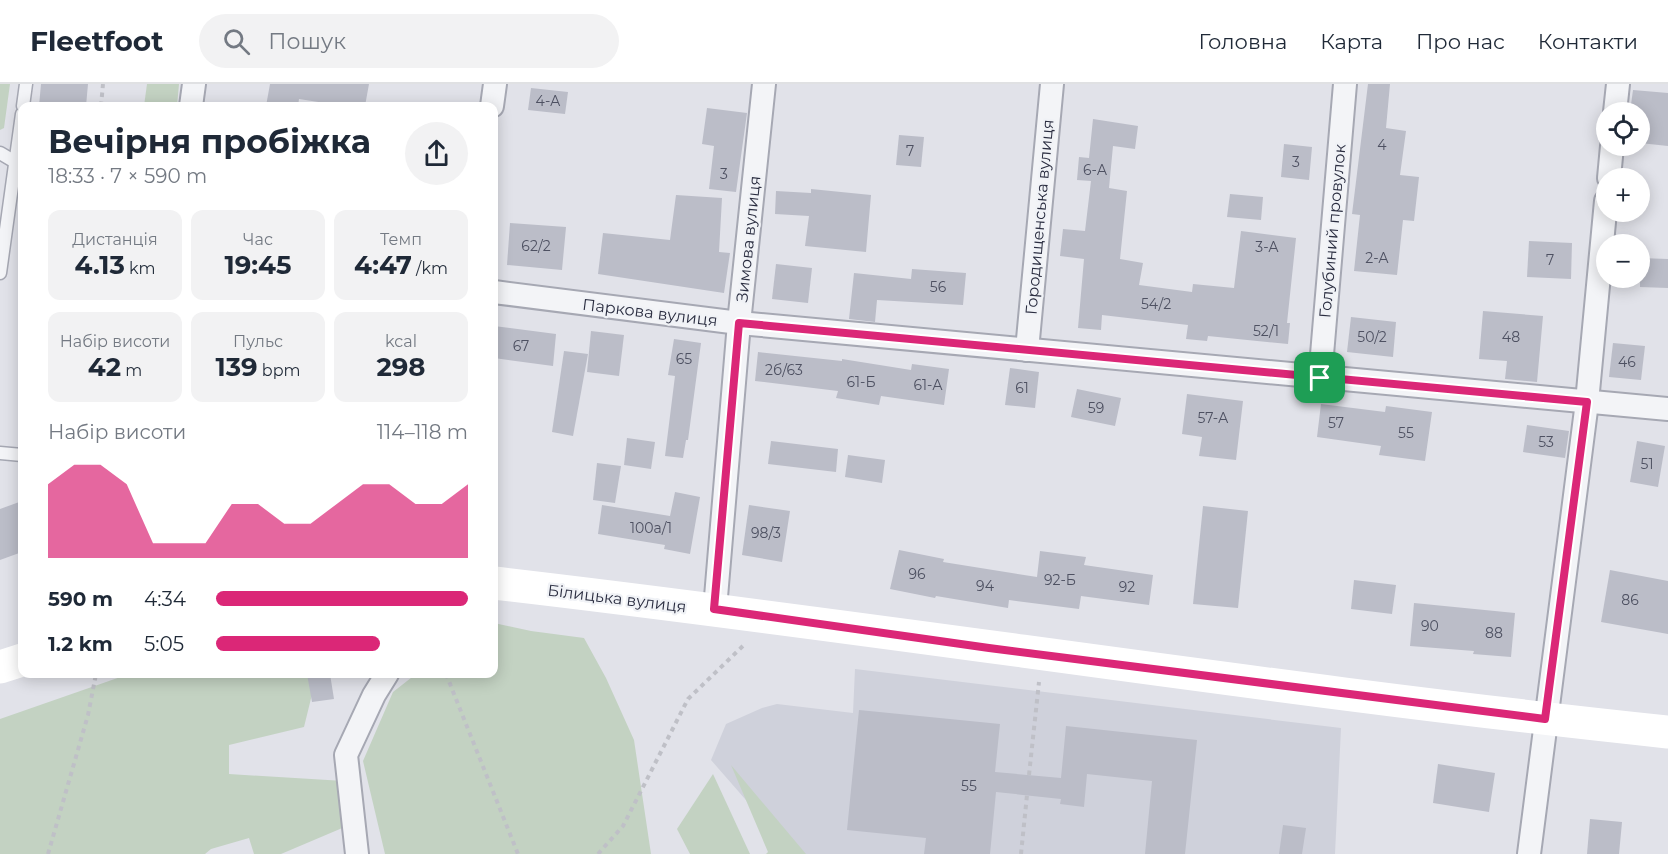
<!DOCTYPE html>
<html lang="uk">
<meta charset="utf-8">
<style>
:root{--surface:#fff;--page:#f2f2f3;--text:#1f2937;--muted:#747a83;--line:#e0e1e3;--accent:#db2777}
body{margin:0;font-family:Montserrat,sans-serif;background:var(--page);color:var(--text);height:100vh;display:flex;flex-direction:column;font-size:22px;white-space:nowrap}
*{box-sizing:border-box;margin:0}
p{font-size:20px;color:var(--muted)}
.icon{flex:none;width:33px;height:33px;fill:none;stroke:currentColor;stroke-width:2;stroke-linecap:round;stroke-linejoin:round}
.map{position:relative;flex:1;overflow:hidden}
.side{position:absolute;left:18px;top:18px;width:480px;height:576px;display:flex;flex-direction:column;background:var(--surface);border-radius:12px;box-shadow:0 3px 15px #0003}
.side>*{flex:none}
.buttons{position:absolute;left:1596px;top:18px;display:grid;gap:12px}
.buttons a{display:grid;place-items:center;width:54px;height:54px;border-radius:50%;background:var(--surface);box-shadow:0 3px 15px #0003;font-size:30px}
.pin{position:absolute;display:grid;place-items:center;width:51px;height:51px;color:#fff;margin:-26px;border-radius:12px;box-shadow:0 3px 9px #0006}
.round{display:grid;place-items:center;flex:none;width:63px;height:63px;border-radius:32px;background:var(--page)}
.head{display:flex;align-items:center;justify-content:space-between;height:102px;padding:0 30px}
h1{font-size:33px;font-weight:700;line-height:45px}
.stats{display:grid;grid-template-columns:repeat(3,1fr);gap:9px;height:102px;padding:6px 30px}
.stats div{display:grid;align-content:center;border-radius:12px;background:var(--page);text-align:center}
.stats b{font-size:26px;font-weight:700}
.stats small{font-size:16px;font-weight:400}
.stats p{font-size:16px}
.chart{height:168px;padding:12px 30px}
.chart p{display:flex;justify-content:space-between}
.chart svg{width:100%;height:108px;margin-top:6px;fill:var(--accent);opacity:.7}
ul{padding:0 30px;list-style:none;font-size:20px}
li{display:grid;grid-template-columns:96px 72px 1fr;align-items:center;height:45px}
li i{height:15px;border-radius:8px;background:var(--accent)}
header{display:flex;align-items:center;gap:36px;box-sizing:border-box;height:84px;padding:0 30px;background:var(--surface);border-bottom:2px solid var(--line)}
header strong{font-size:28px}
nav{display:flex;gap:33px;margin-inline-start:auto;font-size:21px}
.search{width:420px;height:54px;background:var(--page);display:flex;align-items:center;gap:15px;box-sizing:border-box;padding:0 21px;border-radius:33px;color:var(--muted);font-size:22px}
.map>svg:first-child{display:block}
.built{fill:#cfd1db}
.green{fill:#c3d2c2}
.building{fill:#bbbdc8}
.lines{fill:none;stroke-linecap:round;stroke-linejoin:round}
.service-casing{stroke:#a6a8b3;stroke-width:15}
.minor-casing{stroke:#a6a8b3;stroke-width:26}
.path{stroke:#bfc0c7;stroke-width:4;stroke-dasharray:4.5 4.5;stroke-linecap:butt}
.service{stroke:#f3f4f7;stroke-width:12}
.minor{stroke:#f3f4f7;stroke-width:22}
.secondary{stroke:#fff;stroke-width:33}
.route-casing{stroke:#fff;stroke-width:12}
.route{stroke:#db2777;stroke-width:8}
.labels{text-anchor:middle;stroke-width:4.5;stroke-linejoin:round;paint-order:stroke}
.number-label{font-size:14px;fill:#4e5162}
.street-label{font-size:16px;fill:#2a2d40;stroke:#f0f2f6}
</style>
<header>
<strong>Fleetfoot</strong>
<div class="search"><svg class="icon" aria-label="search" viewBox="0 0 24 24"><circle cx="10" cy="10" r="6"/><path d="M15 15l6 6"/></svg>Пошук</div>
<nav><a>Головна</a><a>Карта</a><a>Про нас</a><a>Контакти</a></nav>
</header>
<div class="map">
<svg width="1668" height="770" viewBox="0 0 1668 770">
<rect width="100%" height="100%" fill="#e1e2e9"/>
<polygon class="built" points="855,585 1341,644 1335,770 793,770 711,676 726,640 762,624 777,620 853,629"/>
<g class="green">
<polygon points="0,0 10,0 4,44 0,46"/>
<polygon points="147,0 179,0 177,22 144,22"/>
<polygon points="494,539 531,547 584,554 606,594 634,656 651,770 385,770 363,677 393,608 416,590 494,590"/>
<polygon points="129,590 317,590 304,643 229,661 229,690 344,697 347,742 281,770 254,770 249,754 211,765 205,770 0,770 0,635"/>
<polygon points="731,681 806,770 766,770 768,768"/>
<polygon points="713,690 750,770 690,770 677,745"/>
</g>
<g class="building">
<polygon points="41,0 88,0 86,22 39,22"/>
<polygon points="270,0 369,0 365,22 344,22 299,15 298,22 266,22"/>
<polygon points="1368,0 1390,0 1386,44 1406,47 1400,91 1419,93 1414,137 1403,136 1397,191 1354,187 1360,131 1352,130"/>
<polygon points="531,4 568,8 565,30 528,26"/>
<polygon points="1633,6 1668,9 1668,62 1640,59 1640,28 1630,28"/>
<polygon points="707,24 747,29 736,108 709,105 714,62 702,60"/>
<polygon points="1093,35 1138,42 1135,65 1113,62 1109,104 1127,107 1120,175 1143,179 1139,201 1192,208 1193,200 1234,204 1241,147 1296,154 1287,239 1290,239 1288,260 1208,252 1207,257 1186,255 1188,241 1102,231 1101,246 1078,244 1084,175 1060,172 1063,145 1085,147 1091,97 1077,96 1079,73 1089,74"/>
<polygon points="899,51 924,53 921,83 896,81"/>
<polygon points="1284,60 1312,63 1309,96 1281,93"/>
<polygon points="811,105 871,111 866,168 805,162 809,132 775,130 776,107 811,109"/>
<polygon points="1230,110 1263,113 1261,136 1227,133"/>
<polygon points="676,111 722,114 719,168 730,169 724,209 598,190 603,149 670,156"/>
<polygon points="510,139 566,143 562,186 507,181"/>
<polygon points="1529,157 1572,159 1571,195 1527,193"/>
<polygon points="1640,174 1668,175 1668,204 1640,203"/>
<polygon points="776,180 812,184 808,219 772,215"/>
<polygon points="912,185 966,189 963,221 877,216 875,238 849,235 854,189 911,195"/>
<polygon points="1483,227 1543,232 1537,298 1505,295 1507,277 1479,275"/>
<polygon points="1351,233 1396,238 1393,273 1347,268"/>
<polygon points="494,242 556,250 553,282 494,274"/>
<polygon points="591,247 624,251 619,292 587,288"/>
<polygon points="674,255 701,259 688,356 686,356 683,374 665,372 675,292 668,291"/>
<polygon points="1613,259 1645,262 1641,296 1609,293"/>
<polygon points="564,267 588,270 573,352 552,348"/>
<polygon points="758,268 842,277 842,275 911,286 912,280 949,285 944,321 881,312 879,321 836,314 838,307 755,297"/>
<polygon points="1010,284 1039,288 1035,324 1005,321"/>
<polygon points="1077,305 1121,314 1115,342 1071,333"/>
<polygon points="1187,310 1243,317 1236,376 1199,372 1202,353 1182,350"/>
<polygon points="1321,320 1385,328 1386,322 1432,328 1425,377 1379,371 1381,362 1317,353"/>
<polygon points="1527,341 1569,347 1565,374 1523,368"/>
<polygon points="627,354 655,358 651,385 624,381"/>
<polygon points="771,357 838,365 836,388 768,380"/>
<polygon points="1637,357 1665,362 1658,403 1630,398"/>
<polygon points="848,371 885,376 882,399 845,393"/>
<polygon points="597,379 621,382 615,419 593,416"/>
<polygon points="675,408 700,413 690,470 664,465 665,461 598,450 602,421 670,432"/>
<polygon points="22,417 22,468 0,476 0,425"/>
<polygon points="749,421 790,427 782,478 742,471"/>
<polygon points="1203,422 1248,427 1238,524 1193,520"/>
<polygon points="899,466 944,475 943,478 1037,493 1040,467 1086,473 1084,481 1153,491 1149,521 1081,512 1079,525 1009,516 1008,524 936,512 935,514 890,505"/>
<polygon points="1610,486 1668,497 1668,550 1601,538"/>
<polygon points="1354,496 1396,501 1392,530 1351,525"/>
<polygon points="1414,519 1515,529 1511,573 1473,570 1474,567 1410,562"/>
<polygon points="307,590 330,590 334,615 312,618"/>
<polygon points="859,626 1000,640 995,688 1061,694 1066,642 1197,656 1185,770 1145,770 1152,697 1087,690 1084,723 1060,720 1061,715 996,708 990,770 924,770 926,754 847,746"/>
<polygon points="1438,680 1495,689 1489,728 1433,719"/>
<polygon points="1590,735 1622,738 1619,770 1587,770"/>
<polygon points="1283,741 1306,744 1302,770 1279,770"/>
</g>
<g class="lines">
<defs>
<g id="service">
<polyline points="23,22 26,0"/>
<polyline points="0,69 22,82"/>
<polyline points="0,189 22,30"/>
<polyline points="0,369 22,371"/>
</g>
<g id="minor">
<polyline points="191,22 194,0"/>
<polyline points="492,22 495,0"/>
<polyline points="1615,28 1618,0"/>
<polyline points="1609,94 1612,62"/>
<polyline points="494,208 739,239 1668,325"/>
<polyline points="1027,266 1052,0"/>
<polyline points="1320,294 1345,0"/>
<polyline points="715,525 739,239 764,0"/>
<polyline points="357,770 346,671 374,611 387,590"/>
<polyline points="1529,770 1587,318 1606,117"/>
</g>
</defs>
<use href="#service" class="service-casing"/>
<use href="#minor" class="minor-casing"/>
<g class="path">
<polyline points="101,22 103,0"/>
<polyline points="446,590 518,770"/>
<polyline points="1029,691 1039,598"/>
<polyline points="48,770 88,631 96,590"/>
<polyline points="598,770 623,742 688,615 746,559"/>
<polyline points="1021,770 1027,711"/>
</g>
<use href="#service" class="service"/>
<use href="#minor" class="minor"/>
<g class="secondary">
<path d="M494,499c392,45 782,108 1174,149"/>
<polyline points="0,583 22,576"/>
</g>
</g>
<g class="lines">
<defs>
<polygon id="route" points="739,239 1587,318 1545,635 989,564 714,525"/>
</defs>
<use href="#route" class="route-casing"/>
<use href="#route" class="route"/>
</g>
<g class="labels">
<g class="number-label">
<text x="548" y="22">4-А</text>
<text x="1382" y="66">4</text>
<text x="910" y="72">7</text>
<text x="1296" y="83">3</text>
<text x="1095" y="91">6-А</text>
<text x="724" y="95">3</text>
<text x="536" y="167">62/2</text>
<text x="1267" y="168">3-А</text>
<text x="1377" y="179">2-А</text>
<text x="1550" y="181">7</text>
<text x="938" y="208">56</text>
<text x="1156" y="225">54/2</text>
<text x="1266" y="252">52/1</text>
<text x="1372" y="258">50/2</text>
<text x="1511" y="258">48</text>
<text x="521" y="267">67</text>
<text x="684" y="280">65</text>
<text x="1627" y="283">46</text>
<text x="784" y="291">2б/63</text>
<text x="861" y="303">61-Б</text>
<text x="928" y="306">61-А</text>
<text x="1022" y="309">61</text>
<text x="1096" y="329">59</text>
<text x="1213" y="339">57-А</text>
<text x="1336" y="344">57</text>
<text x="1406" y="354">55</text>
<text x="1546" y="363">53</text>
<text x="1647" y="385">51</text>
<text x="651" y="449">100а/1</text>
<text x="766" y="454">98/3</text>
<text x="917" y="495">96</text>
<text x="1060" y="501">92-Б</text>
<text x="985" y="507">94</text>
<text x="1127" y="508">92</text>
<text x="1630" y="521">86</text>
<text x="1430" y="547">90</text>
<text x="1494" y="554">88</text>
<text x="969" y="707">55</text>
</g>
<g class="street-label">
<text transform="translate(1039 133) rotate(-85)" y="6">Городищенська вулиця</text>
<text transform="translate(1332 147) rotate(-85)" y="6">Голубиний провулок</text>
<text transform="translate(748 155) rotate(-84)" y="6">Зимова вулиця</text>
<text transform="translate(650 228) rotate(7)" y="6">Паркова вулиця</text>
<text transform="translate(617 514) rotate(7)" y="6">Білицька вулиця</text>
</g>
</g>
</svg>
<div class="buttons">
<a><svg class="icon" aria-label="locate" viewBox="0 0 24 24"><circle cx="12" cy="12" r="6"/><path d="M12 2v4M12 18v4M2 12h4M18 12h4"/></svg></a>
<a>+</a>
<a>−</a>
</div>
<div class="pin" style="left:1320px;top:294px;background:#1e9e55"><svg class="icon" aria-label="arrive" viewBox="0 0 24 24"><path d="M6 21V4h12l-3 4 3 4H6"/></svg></div>
<section class="side">
<div class="head"><div><h1>Вечірня пробіжка</h1><p>18:33 · 7 × 590 m</p></div><a class="round"><svg class="icon" aria-label="share" viewBox="0 0 24 24"><path d="M12 15V3M7 8l5-5 5 5M5 13v7h14v-7"/></svg></a></div>
<div class="stats">
<div><p>Дистанція</p><b>4.13<small> km</small></b></div>
<div><p>Час</p><b>19:45</b></div>
<div><p>Темп</p><b>4:47<small> /km</small></b></div>
</div>
<div class="stats">
<div><p>Набір висоти</p><b>42<small> m</small></b></div>
<div><p>Пульс</p><b>139<small> bpm</small></b></div>
<div><p>kcal</p><b>298</b></div>
</div>
<div class="chart"><p><span>Набір висоти</span>114–118 m</p>
<svg viewBox="0 0 160 44" preserveAspectRatio="none"><path d="M0 44V14L10 6L20 6L30 14L40 38L50 38L60 38L70 22L80 22L90 30L100 30L110 22L120 14L130 14L140 22L150 22L160 14V44z"/></svg>
</div>
<ul>
<li><b>590 m</b>4:34<i style="width:100%"></i></li>
<li><b>1.2 km</b>5:05<i style="width:65%"></i></li>
</ul>
</section>
</div>
